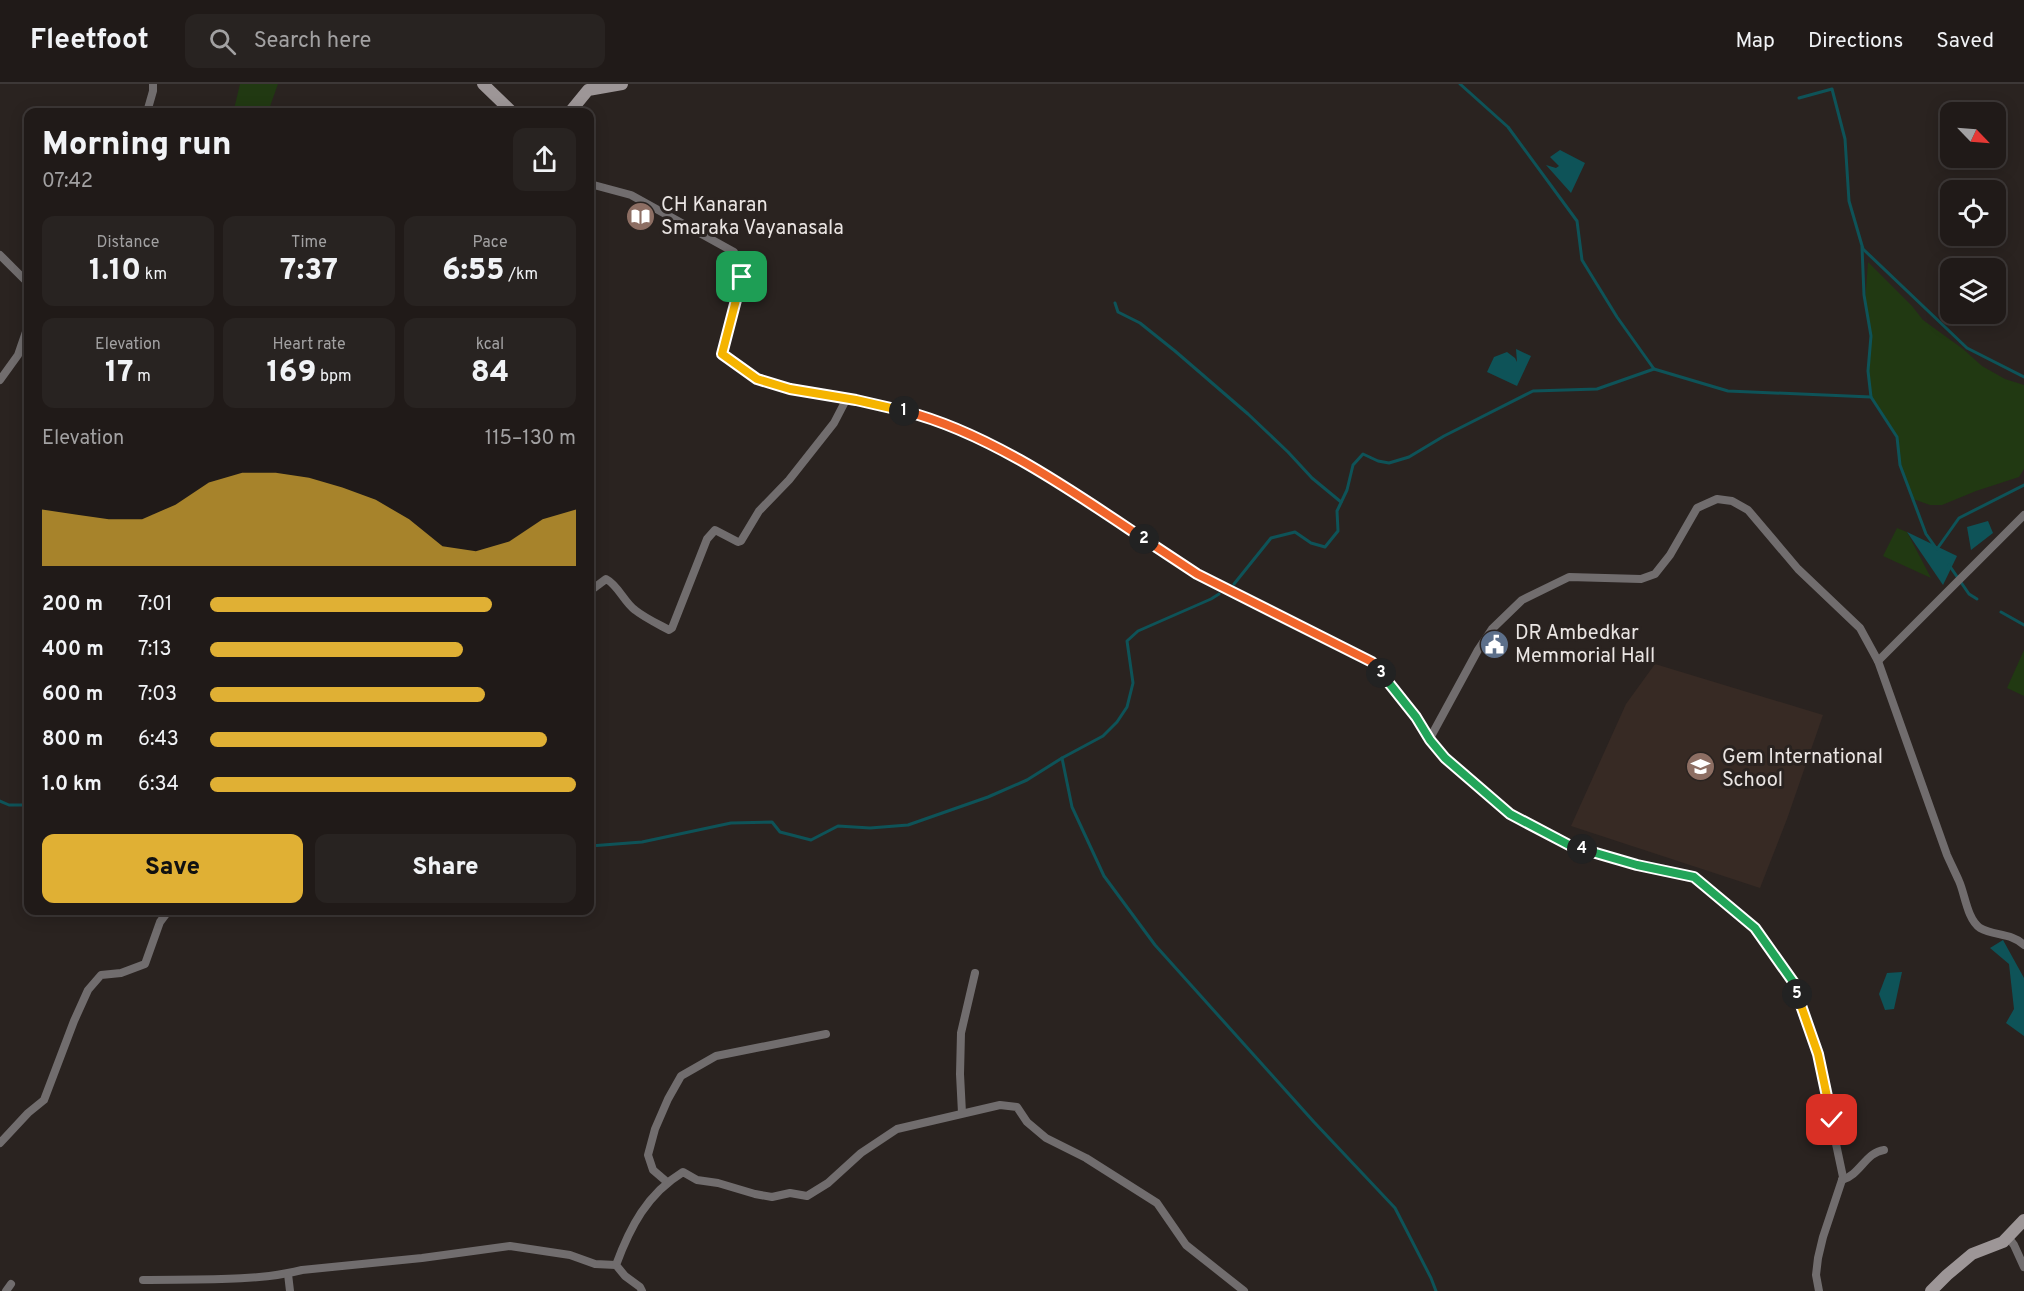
<!DOCTYPE html>
<meta charset="utf-8">
<style>
:root{--surface:#201a18;--page:#282321;--text:#f1f3f6;--muted:#a2a1a2;--line:#3d3837;--accent:#e0b034}
body{margin:0;font-family:Overpass,sans-serif;background:var(--page);color:var(--text);height:100vh;display:flex;flex-direction:column;font-size:22px;white-space:nowrap}
*{box-sizing:border-box;margin:0}
p{font-size:20px;color:var(--muted)}
.icon{flex:none;width:33px;height:33px;fill:none;stroke:currentColor;stroke-width:2;stroke-linecap:round;stroke-linejoin:round}
.map{position:relative;flex:1;overflow:hidden}
.side{position:absolute;left:24px;top:24px;width:570px;height:807px;display:flex;flex-direction:column;background:var(--surface);border-radius:12px;box-shadow:0 3px 15px #0003,0 0 0 2px var(--line)}
.side>*{flex:none}
.needle{width:39px;rotate:115deg}
.controls{position:absolute;left:1940px;top:18px;display:grid;gap:12px}
.controls a{display:grid;place-items:center;width:66px;height:66px;border-radius:12px;background:var(--surface);box-shadow:0 3px 15px #0003,0 0 0 2px var(--line);font-size:30px}
.pin{position:absolute;display:grid;place-items:center;width:51px;height:51px;color:#fff;margin:-26px;border-radius:12px;box-shadow:0 3px 9px #0006}
.km{position:absolute;width:30px;height:30px;margin:-15px;border-radius:50%;background:#222;color:#fff;font-size:16px;line-height:30px;text-align:center}
.round{display:grid;place-items:center;flex:none;width:63px;height:63px;border-radius:12px;background:var(--page)}
.summary{display:flex;align-items:center;justify-content:space-between;height:102px;padding:0 18px}
h1{font-size:33px;font-weight:800;line-height:45px}
.stats{display:grid;grid-template-columns:repeat(3,1fr);gap:9px;height:102px;padding:6px 18px}
.stats div{display:grid;align-content:center;border-radius:12px;background:var(--page);text-align:center}
.stats b{font-size:30px;font-weight:800}
.stats small{font-size:16px;font-weight:400}
.stats p{font-size:16px}
.chart{height:168px;padding:12px 18px}
.chart p{display:flex;justify-content:space-between}
.chart svg{width:100%;height:108px;margin-top:6px;fill:var(--accent);opacity:.7}
.primary-button{display:flex;gap:12px;margin-top:auto;padding:12px 18px}
.primary-button a{flex:1;height:69px;border-radius:12px;background:var(--accent);color:#111;font-size:24px;font-weight:800;line-height:69px;text-align:center}
.primary-button a+a{background:var(--page);color:var(--text)}
ul{padding:0 18px;list-style:none;font-size:20px}
li{display:grid;grid-template-columns:96px 72px 1fr;align-items:center;height:45px}
li i{height:15px;border-radius:8px;background:var(--accent)}
header{display:flex;align-items:center;gap:36px;box-sizing:border-box;height:84px;padding:0 30px;background:var(--surface);border-bottom:2px solid var(--line)}
header strong{font-size:28px}
nav{display:flex;gap:33px;margin-inline-start:auto;font-size:21px}
.search{width:420px;height:54px;background:var(--page);display:flex;align-items:center;gap:15px;box-sizing:border-box;padding:0 21px;border-radius:12px;color:var(--muted);font-size:22px}
.map>svg:first-child{display:block}
.built{fill:#372a24}
.green{fill:#213912}
.water{fill:#0e5358}
.lines{fill:none;stroke-linecap:round;stroke-linejoin:round}
.stream{stroke:#0e5358;stroke-width:3}
.street{stroke:#716d6e;stroke-width:8}
.secondary{stroke:#9d9697;stroke-width:12}
.split-1-casing{stroke:#fff;stroke-width:12}
.split-2-casing{stroke:#fff;stroke-width:12}
.split-3-casing{stroke:#fff;stroke-width:12}
.split-4-casing{stroke:#fff;stroke-width:12}
.split-5-casing{stroke:#fff;stroke-width:12}
.split-6-casing{stroke:#fff;stroke-width:12}
.split-1{stroke:#f5b400;stroke-width:8}
.split-2{stroke:#f0652b;stroke-width:8}
.split-3{stroke:#f0652b;stroke-width:8}
.split-4{stroke:#22a559;stroke-width:8}
.split-5{stroke:#22a559;stroke-width:8}
.split-6{stroke:#f5b400;stroke-width:8}
.labels{text-anchor:middle;stroke-width:6;stroke-linejoin:round;paint-order:stroke}
.poi-label{font-size:20px;fill:#eae5e3;stroke:#2a2320;text-anchor:start}
</style>
<header>
<strong>Fleetfoot</strong>
<div class="search"><svg class="icon" aria-label="search" viewBox="0 0 24 24"><circle cx="10" cy="10" r="6"/><path d="M15 15l6 6"/></svg>Search here</div>
<nav><a>Map</a><a>Directions</a><a>Saved</a></nav>
</header>
<div class="map">
<svg width="2024" height="1207" viewBox="0 0 2024 1207">
<rect width="100%" height="100%" fill="#2a2320"/>
<polygon class="built" points="1655,580 1823,631 1787,735 1760,804 1571,742 1626,620"/>
<g class="green">
<polygon points="240,0 278,0 268,28 234,25"/>
<polygon points="1868,178 1912,222 1923,236 1963,265 1982,282 2005,295 2024,301 2024,385 2019,393 1976,407 1942,421 1930,421 1913,415 1900,381 1897,352 1871,313 1868,287 1871,252 1865,218"/>
<polygon points="1897,444 1907,448 1931,494 1883,472"/>
<polygon points="2024,566 2024,612 2007,604"/>
</g>
<g class="water">
<polygon points="1560,66 1585,79 1571,109 1546,81 1556,84 1559,82 1550,73"/>
<polygon points="1516,265 1531,272 1517,302 1487,288 1494,273 1507,268 1515,274 1517,278"/>
<polygon points="1988,437 1993,449 1971,466 1967,443"/>
<polygon points="1907,448 1957,472 1943,501"/>
<polygon points="2003,856 2024,894 2024,952 2006,939 2014,925 2009,880 1990,864"/>
<polygon points="1902,888 1894,925 1885,926 1879,910 1887,889"/>
</g>
<g class="lines">
<g class="stream">
<polyline points="1460,0 1508,43 1577,137 1582,176 1617,233 1654,285"/>
<polyline points="1799,14 1832,5 1845,55 1849,117 1863,165 1967,264 2024,293"/>
<polyline points="1862,163 1864,211 1871,252 1868,287 1871,313"/>
<polyline points="1115,219 1118,228 1140,239 1175,267 1248,330 1288,368 1312,394 1341,418"/>
<polyline points="1937,465 1959,434 2024,401"/>
<polyline points="1949,481 1969,510 1977,515"/>
<polyline points="1234,500 1271,454 1295,448 1311,459 1325,463 1338,447 1337,427 1347,406 1353,381 1363,370 1378,377 1389,379 1409,373 1444,352 1533,307 1597,305 1654,285 1728,307 1871,313 1897,353 1900,381 1926,450 1936,464"/>
<polyline points="2001,528 2024,541"/>
<polyline points="1062,674 1072,723 1104,792 1155,861 1314,1038 1395,1124 1431,1194 1436,1207"/>
<polyline points="0,717 9,721 28,721"/>
<polyline points="590,762 642,758 731,739 772,738 780,748 811,756 838,742 870,744 908,741 988,713 1027,696 1062,674 1103,652 1117,638 1127,623 1133,599 1127,557 1138,547 1211,515 1219,510"/>
</g>
<g class="street">
<polyline points="147,28 153,7 153,0"/>
<polyline points="590,100 631,111 734,168 742,193 722,270 757,295 790,305 857,316 920,331 993,361 1068,405 1198,490 1372,578 1416,633 1429,656 1445,674 1510,730 1569,761 1637,781 1694,793 1755,844 1794,899 1817,970 1843,1093 1823,1153 1818,1174 1816,1191 1819,1207"/>
<polyline points="0,171 28,199"/>
<polyline points="0,296 18,271 28,242"/>
<path d="M590,507l16,-12c12,6 18,23 29,31 10,8 23,14 34,20l3,-2 35,-89 8,-9 23,12 3,-1 18,-30 30,-31 45,-57 13,-25"/>
<polyline points="1878,577 2024,431"/>
<path d="M1429,656l49,-90 14,-21 30,-29 47,-23 72,2 14,-5 15,-19 27,-47 20,-9 15,2 16,9 50,59 62,59 18,33 69,194c4,9 8,17 12,26 6,13 8,38 21,47 14,8 32,5 44,17"/>
<polyline points="962,1029 960,990 961,949 975,889"/>
<polyline points="0,1059 28,1029 44,1016 74,937 88,906 101,891 121,889 145,880 160,838 169,826"/>
<path d="M1842,1096c18,-5 24,-28 42,-30"/>
<polyline points="667,1098 653,1086 648,1071 655,1045 668,1015 681,992 716,972 826,950"/>
<polyline points="2008,1153 2014,1161 2024,1183"/>
<polyline points="288,1190 290,1207"/>
<path d="M143,1196c49,-1 112,2 159,-10l120,-12 88,-12 60,9 25,9 21,1"/>
<polyline points="6,1207 11,1200"/>
<path d="M642,1207l-2,-4 -15,-11 -9,-11c14,-38 31,-71 67,-93l14,8 21,3 37,11 17,3 18,-4 17,3 21,-13 33,-30 36,-24 103,-24 17,2 10,15 19,16 40,20 71,45 29,42 58,46"/>
</g>
<g class="secondary">
<polyline points="483,0 512,28"/>
<polyline points="570,28 588,6 622,0"/>
<polyline points="1931,1207 1947,1191 1972,1170 2003,1158 2024,1136"/>
</g>
</g>
<g class="lines">
<defs>
<polyline id="split-1" points="742,193 722,270 757,295 790,305 856,316 904,327"/>
<path id="split-2" d="M904,327c84,21 168,80 240,128"/>
<polyline id="split-3" points="1144,455 1197,490 1372,578 1381,589"/>
<polyline id="split-4" points="1381,589 1416,633 1430,656 1445,674 1510,730 1569,761 1582,765"/>
<polyline id="split-5" points="1582,765 1637,781 1694,793 1755,844 1794,899 1797,910"/>
<polyline id="split-6" points="1797,910 1818,970 1832,1036"/>
</defs>
<use href="#split-1" class="split-1-casing"/>
<use href="#split-2" class="split-2-casing"/>
<use href="#split-3" class="split-3-casing"/>
<use href="#split-4" class="split-4-casing"/>
<use href="#split-5" class="split-5-casing"/>
<use href="#split-6" class="split-6-casing"/>
<use href="#split-1" class="split-1"/>
<use href="#split-2" class="split-2"/>
<use href="#split-3" class="split-3"/>
<use href="#split-4" class="split-4"/>
<use href="#split-5" class="split-5"/>
<use href="#split-6" class="split-6"/>
</g>
<defs>
<symbol id="library-disc" viewBox="-11 -11 22 22"><circle r="9.5" fill="#8d6e63" stroke="#2a2320"/><path d="M-6-4Q-3-5.5-.7-3.5V5Q-3 3-6 4ZM6-4Q3-5.5 .7-3.5V5Q3 3 6 4Z" fill="#fff"/></symbol>
<symbol id="civic-disc" viewBox="-11 -11 22 22"><circle r="9.5" fill="#5c6f8a" stroke="#2a2320"/><path d="M-.6-6.5H3V-4.5H.6V-3L4-1V1h2V6H-6V1h2V-1L-.6-3ZM-1.2 2.5V6h2.4V2.5Z" fill="#fff"/></symbol>
<symbol id="school-disc" viewBox="-11 -11 22 22"><circle r="9.5" fill="#8d6e63" stroke="#2a2320"/><path d="M0-5L7-2L0 1L-7-2ZM-4 1L0 2.5L4 1V4Q0 6-4 4Z" fill="#fff"/></symbol>
</defs>
<g fill-rule="evenodd">
<use href="#library-disc" x="624" y="116" width="33" height="33"/>
<use href="#civic-disc" x="1478" y="544" width="33" height="33"/>
<use href="#school-disc" x="1684" y="666" width="33" height="33"/>
</g>
<g class="labels">
<g class="poi-label">
<text x="661" y="127">CH Kanaran<tspan x="661" dy="23">Smaraka Vayanasala</tspan></text>
<text x="1515" y="555">DR Ambedkar<tspan x="1515" dy="23">Memmorial Hall</tspan></text>
<text x="1722" y="679">Gem International<tspan x="1722" dy="23">School</tspan></text>
</g>
</g>
</svg>
<div class="controls">
<a><svg class="needle" viewBox="-14 -14 28 28"><path d="M0-13l5 13h-10z" fill="#e53935"/><path d="M0 13l5-13h-10z" fill="#a2a1a2"/></svg></a>
<a><svg class="icon" aria-label="locate" viewBox="0 0 24 24"><circle cx="12" cy="12" r="6"/><path d="M12 2v4M12 18v4M2 12h4M18 12h4"/></svg></a>
<a><svg class="icon" aria-label="layers" viewBox="0 0 24 24"><path d="M12 4l9 5-9 5-9-5zM3 14l9 5 9-5"/></svg></a>
</div>
<div class="pin" style="left:742px;top:193px;background:#1e9e55"><svg class="icon" aria-label="arrive" viewBox="0 0 24 24"><path d="M6 21V4h12l-3 4 3 4H6"/></svg></div>
<div class="pin" style="left:1832px;top:1036px;background:#d93025"><svg class="icon" aria-label="check" viewBox="0 0 24 24"><path d="M5 12l5 5 9-10"/></svg></div>
<b class="km" style="left:904px;top:327px">1</b>
<b class="km" style="left:1144px;top:455px">2</b>
<b class="km" style="left:1381px;top:589px">3</b>
<b class="km" style="left:1582px;top:765px">4</b>
<b class="km" style="left:1797px;top:910px">5</b>
<section class="side">
<div class="summary"><div><h1>Morning run</h1><p>07:42</p></div><a class="round"><svg class="icon" aria-label="share" viewBox="0 0 24 24"><path d="M12 15V3M7 8l5-5 5 5M5 13v7h14v-7"/></svg></a></div>
<div class="stats">
<div><p>Distance</p><b>1.10<small> km</small></b></div>
<div><p>Time</p><b>7:37</b></div>
<div><p>Pace</p><b>6:55<small> /km</small></b></div>
</div>
<div class="stats">
<div><p>Elevation</p><b>17<small> m</small></b></div>
<div><p>Heart rate</p><b>169<small> bpm</small></b></div>
<div><p>kcal</p><b>84</b></div>
</div>
<div class="chart"><p><span>Elevation</span>115–130 m</p>
<svg viewBox="0 0 160 44" preserveAspectRatio="none"><path d="M0 44V21L10 23L20 25L30 25L40 19L50 10L60 6L70 6L80 8L90 12L100 17L110 25L120 36L130 38L140 34L150 25L160 21V44z"/></svg>
</div>
<ul>
<li><b>200 m</b>7:01<i style="width:77%"></i></li>
<li><b>400 m</b>7:13<i style="width:69%"></i></li>
<li><b>600 m</b>7:03<i style="width:75%"></i></li>
<li><b>800 m</b>6:43<i style="width:92%"></i></li>
<li><b>1.0 km</b>6:34<i style="width:100%"></i></li>
</ul>
<div class="primary-button"><a>Save</a><a>Share</a></div>
</section>
</div>
